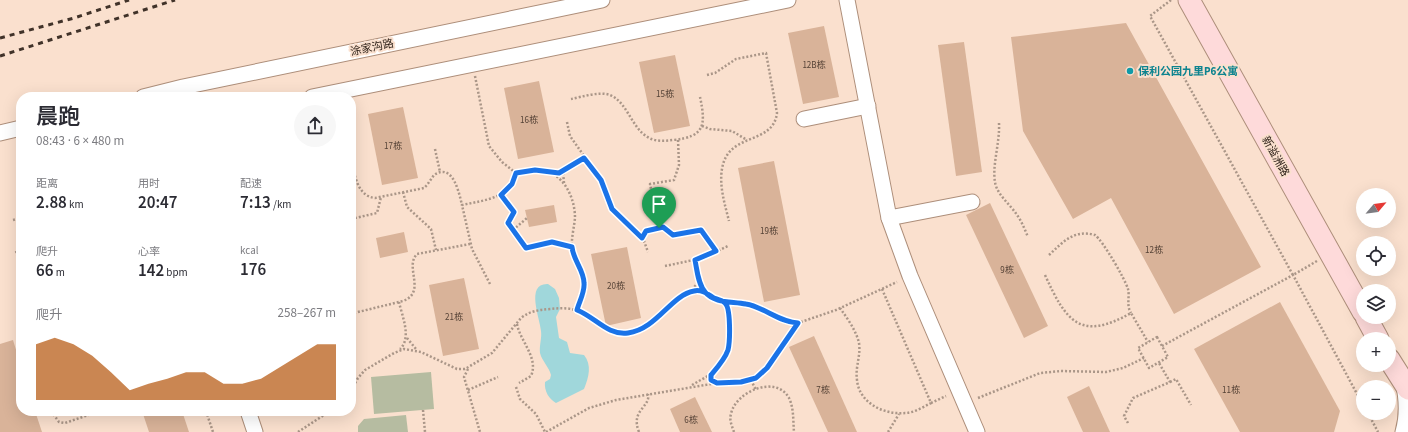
<!DOCTYPE html>
<html lang="zh">
<meta charset="utf-8">
<style>
:root{--surface:#fff;--page:#f7f7f7;--text:#2b2b33;--muted:#7c7c81;--accent:#b45309}
body{margin:0;font-family:"Source Sans 3","Noto Sans SC",sans-serif;background:var(--page);color:var(--text);height:100vh;display:flex;flex-direction:column;font-size:15px;white-space:nowrap}
*{box-sizing:border-box;margin:0}
p{font-size:13px;color:var(--muted)}
.icon{flex:none;width:22px;height:22px;fill:none;stroke:currentColor;stroke-width:2;stroke-linecap:round;stroke-linejoin:round}
.map{position:relative;flex:1;overflow:hidden}
.side{position:absolute;left:16px;top:92px;width:340px;height:324px;display:flex;flex-direction:column;background:var(--surface);border-radius:16px;box-shadow:0 4px 16px #0002}
.side>*{flex:none}
.needle{width:26px;rotate:61deg}
.fabs{position:absolute;left:1356px;top:188px;display:grid;gap:8px}
.fabs a{display:grid;place-items:center;width:40px;height:40px;border-radius:50%;background:var(--surface);box-shadow:0 4px 16px #0002;font-size:20px}
.pin{position:absolute;display:grid;place-items:center;width:34px;height:34px;color:#fff;margin:-41px -17px;border-radius:50% 50% 50% 0;rotate:-45deg;box-shadow:0 0 4px #0007}
.pin .icon{rotate:45deg}
.round{display:grid;place-items:center;flex:none;width:42px;height:42px;border-radius:21px;background:var(--page)}
.summary{display:flex;align-items:center;justify-content:space-between;height:68px;padding:0 20px}
h1{font-size:22px;font-weight:600;line-height:30px}
.figures{display:grid;grid-template-columns:repeat(3,1fr);gap:6px;height:68px;padding:4px 20px}
.figures div{display:grid;align-content:center}
.figures b{font-size:17px;font-weight:600}
.figures small{font-size:11px;font-weight:400}
.figures p{font-size:11px}
.chart{height:112px;padding:8px 20px}
.chart p{display:flex;justify-content:space-between}
.chart svg{width:100%;height:72px;margin-top:4px;fill:var(--accent);opacity:.7}
.map>svg:first-child{display:block}
.green{fill:#b6bca1}
.water{fill:#a0d7db}
.building{fill:#d9b399}
.lines{fill:none;stroke-linecap:round;stroke-linejoin:round}
.street-casing{stroke:#ad8e7a;stroke-width:17}
.secondary-casing{stroke:#ad8e7a;stroke-width:23}
.path{stroke:#aa9688;stroke-width:2.5;stroke-dasharray:2 2;stroke-linecap:butt}
.street{stroke:#fff;stroke-width:15}
.secondary{stroke:#fedada;stroke-width:21}
.rail{stroke:#403229;stroke-width:3;stroke-dasharray:5 5;stroke-linecap:butt}
.route-casing{stroke:#fff;stroke-width:8}
.route{stroke:#1a73e8;stroke-width:5}
.culture-dot{fill:#0f9aa8;stroke:#fae0ce;stroke-width:1.5}
.labels{text-anchor:middle;stroke-width:4;stroke-linejoin:round;paint-order:stroke}
.number-label{font-size:9px;fill:#554236}
.street-label{font-size:11px;fill:#291d15;stroke:#fae0ce}
.culture-label{font-size:11px;font-weight:bold;fill:#0d838f;stroke:#fae0ce;text-anchor:start}
</style>
<div class="map">
<svg width="1408" height="432" viewBox="0 0 1408 432">
<rect width="100%" height="100%" fill="#fae0ce"/>
<g class="green">
<polygon points="431,372 434,409 374,414 371,377"/>
<polygon points="406,415 408,432 358,432 358,426 364,419"/>
</g>
<path class="water" d="M548,284l7,5 4,9 1,11 -4,8 3,21 8,4 3,11 14,2c8,10 5,22 0,34l-28,14c-7,-4 -12,-12 -11,-21l5,-3 1,-4c-2,-8 -9,-14 -11,-22 -1,-7 2,-15 1,-22 -1,-13 -16,-48 7,-47z"/>
<g class="building">
<polygon points="1126,23 1261,267 1174,314 1111,198 1073,219 1023,131 1011,37"/>
<polygon points="824,26 839,97 803,104 788,33"/>
<polygon points="964,42 982,172 956,176 938,45"/>
<polygon points="675,55 690,126 654,133 639,62"/>
<polygon points="539,81 554,152 518,159 504,88"/>
<polygon points="403,107 418,178 382,185 368,114"/>
<polygon points="774,161 800,295 764,302 738,168"/>
<polygon points="990,203 1048,326 1024,338 966,215"/>
<polygon points="554,205 557,222 529,227 525,210"/>
<polygon points="404,232 408,252 380,258 376,238"/>
<polygon points="627,247 641,318 606,326 591,254"/>
<polygon points="464,278 479,349 443,356 429,285"/>
<polygon points="1280,302 1340,411 1334,432 1240,432 1194,349"/>
<polygon points="814,336 857,432 828,432 789,347"/>
<polygon points="13,340 21,366 21,411 35,411 42,432 0,432 0,344"/>
<polygon points="1089,386 1110,432 1083,432 1067,397"/>
<polygon points="695,397 712,432 680,432 670,409"/>
<polygon points="142,411 182,411 189,432 149,432"/>
</g>
<g class="lines">
<defs>
<g id="street">
<polyline points="847,0 889,218 910,276 977,432"/>
<polyline points="143,97 183,87 602,0"/>
<polyline points="312,97 788,0"/>
<polyline points="804,119 868,106"/>
<polyline points="0,133 21,128"/>
<polyline points="889,218 972,202"/>
<polyline points="248,411 255,432"/>
<path d="M1403,432c5,-17 4,-33 0,-51"/>
</g>
<g id="secondary">
<polyline points="1189,0 1363,312"/>
<polyline points="1366,317 1378,339"/>
<polyline points="1389,359 1408,389"/>
</g>
</defs>
<use href="#street" class="street-casing"/>
<use href="#secondary" class="secondary-casing"/>
<g class="path">
<polyline points="1171,0 1150,16 1293,275 1317,261"/>
<path d="M707,75l8,-2 21,-14 30,-6 11,60c-4,33 -49,18 -55,56 -3,17 3,36 7,52"/>
<path d="M475,76l14,70 13,16 14,11c8,0 16,-4 24,-3 23,2 35,27 35,48 -1,10 -4,21 -3,31 1,12 10,20 12,32 2,9 -5,20 -7,29"/>
<path d="M571,99c11,-2 28,-8 39,-4 17,7 21,31 36,41 8,6 18,5 27,4 32,-3 33,-15 27,-43"/>
<polyline points="567,122 570,136 601,180 612,209 644,241 648,252"/>
<path d="M999,123c1,20 -7,42 -4,59 2,13 15,22 22,33 5,7 8,15 11,22"/>
<polyline points="702,126 710,129 732,131 747,140"/>
<polyline points="435,149 440,172"/>
<path d="M351,160c4,15 6,36 24,38l49,-10 3,-3 7,-10c19,-13 25,18 28,30"/>
<polyline points="550,172 563,172"/>
<polyline points="564,183 563,172 584,158"/>
<polyline points="403,192 407,207 431,229 436,250"/>
<polyline points="501,195 514,212 508,223 525,248 552,242 572,247"/>
<polyline points="351,219 377,213 381,197"/>
<polyline points="13,220 21,218"/>
<polyline points="659,228 650,184 674,180 679,165 678,140"/>
<polyline points="513,230 527,218"/>
<polyline points="642,238 646,231 663,227 673,235 701,230 716,251"/>
<polyline points="16,251 21,269"/>
<path d="M1049,255c14,-13 25,-26 46,-20 8,6 30,44 33,54 2,8 -2,16 3,24"/>
<polyline points="665,266 703,258 728,246"/>
<path d="M1045,275c21,46 35,67 86,38l17,29"/>
<polyline points="700,281 706,293"/>
<path d="M490,284l-18,-35 -10,-44c23,-5 47,-6 54,-32"/>
<polyline points="882,289 931,403 946,396"/>
<polyline points="692,290 699,281 695,260"/>
<path d="M399,302c3,14 13,36 1,47"/>
<polyline points="21,305 19,318 21,329"/>
<path d="M840,308c7,10 16,22 19,35 2,13 -4,24 -2,37 2,23 27,35 48,33 9,0 18,-6 26,-10"/>
<path d="M354,313l49,-12c24,-9 1,-34 14,-47l53,-10"/>
<path d="M517,324c3,17 22,34 14,52l-12,7"/>
<polygon points="1157,337 1168,357 1149,368 1138,348"/>
<polyline points="407,338 416,349"/>
<polyline points="1162,346 1293,275 1363,405"/>
<polyline points="468,369 464,377 480,432"/>
<polyline points="712,375 710,379 716,382"/>
<polyline points="751,380 756,390"/>
<polyline points="1170,382 1176,379 1191,405"/>
<polyline points="692,385 713,373 728,349 729,310 723,301"/>
<polyline points="516,387 520,399 536,414 545,432"/>
<path d="M351,390l7,-12 7,-8 29,-17 10,-4 17,3 36,17h8l27,-16 29,-35c9,-7 17,-8 29,-9 11,-1 21,-2 32,4 14,6 24,20 40,20 33,1 53,-44 75,-43 7,1 13,6 20,9 9,4 20,2 30,5 17,4 33,18 51,19"/>
<polyline points="468,390 498,377"/>
<polyline points="978,398 1040,373 1061,371 1106,372 1123,368 1144,358"/>
<polyline points="423,410 425,432"/>
<polyline points="51,411 59,422 65,423 100,411"/>
<polyline points="206,411 213,432"/>
<polyline points="1368,413 1378,432"/>
<polyline points="1128,423 1124,416 1133,398 1170,382 1159,363"/>
<polyline points="298,432 330,411"/>
<polyline points="546,432 589,408 616,400 717,383 749,381 756,378 767,368 798,323 836,310 897,282"/>
<path d="M639,432c-9,-22 12,-25 9,-38"/>
<path d="M734,432c-2,-6 -5,-12 -3,-18 4,-22 45,-40 58,-16 5,10 4,23 5,34"/>
<polyline points="888,432 899,414"/>
</g>
<use href="#street" class="street"/>
<use href="#secondary" class="secondary"/>
<g class="rail">
<polyline points="0,38 74,18 129,0"/>
<polyline points="0,56 175,0"/>
</g>
</g>
<g class="lines">
<defs>
<path id="route" d="M659,228l-13,3 -4,7 -30,-29 -11,-29 -17,-22 -25,15 -24,-3 -19,3 -4,11 -11,11 13,17 -6,11 18,25 26,-6 20,5c1,13 12,23 12,36 1,9 -5,19 -7,27 18,7 31,26 51,23 29,-4 43,-38 66,-42 7,-2 14,3 20,7 3,1 8,2 11,5 6,5 5,39 3,47 -3,9 -11,18 -17,25v5l6,3 24,-1 15,-4 11,-10 31,-45c-19,-1 -34,-16 -52,-19 -14,-3 -31,0 -41,-12 -7,-8 -8,-22 -10,-32l21,-9 -15,-21 -28,5 -10,-8 -4,1"/>
</defs>
<use href="#route" class="route-casing"/>
<use href="#route" class="route"/>
</g>
<circle class="culture-dot" cx="1130" cy="71" r="4"/>
<g class="labels">
<g class="number-label">
<text x="814" y="68">12B栋</text>
<text x="665" y="97">15栋</text>
<text x="529" y="123">16栋</text>
<text x="393" y="149">17栋</text>
<text x="769" y="234">19栋</text>
<text x="1154" y="253">12栋</text>
<text x="1007" y="273">9栋</text>
<text x="616" y="289">20栋</text>
<text x="454" y="320">21栋</text>
<text x="823" y="393">7栋</text>
<text x="1231" y="393">11栋</text>
<text x="691" y="423">6栋</text>
</g>
<g class="street-label">
<text transform="translate(372 47) rotate(-12)" y="4">涂家沟路</text>
<text transform="translate(1276 156) rotate(61)" y="4">新溢洲路</text>
</g>
<g class="culture-label">
<text x="1138" y="75">保利公园九里P6公寓</text>
</g>
</g>
</svg>
<div class="fabs">
<a><svg class="needle" viewBox="-14 -14 28 28"><path d="M0-13l5 13h-10z" fill="#e53935"/><path d="M0 13l5-13h-10z" fill="#7c7c81"/></svg></a>
<a><svg class="icon" aria-label="locate" viewBox="0 0 24 24"><circle cx="12" cy="12" r="6"/><path d="M12 2v4M12 18v4M2 12h4M18 12h4"/></svg></a>
<a><svg class="icon" aria-label="layers" viewBox="0 0 24 24"><path d="M12 4l9 5-9 5-9-5zM3 14l9 5 9-5"/></svg></a>
<a>+</a>
<a>−</a>
</div>
<div class="pin" style="left:659px;top:228px;background:#1e9e55"><svg class="icon" aria-label="arrive" viewBox="0 0 24 24"><path d="M6 21V4h12l-3 4 3 4H6"/></svg></div>
<section class="side">
<div class="summary"><div><h1>晨跑</h1><p>08:43 · 6 × 480 m</p></div><a class="round"><svg class="icon" aria-label="share" viewBox="0 0 24 24"><path d="M12 15V3M7 8l5-5 5 5M5 13v7h14v-7"/></svg></a></div>
<div class="figures">
<div><p>距离</p><b>2.88<small> km</small></b></div>
<div><p>用时</p><b>20:47</b></div>
<div><p>配速</p><b>7:13<small> /km</small></b></div>
</div>
<div class="figures">
<div><p>爬升</p><b>66<small> m</small></b></div>
<div><p>心率</p><b>142<small> bpm</small></b></div>
<div><p>kcal</p><b>176</b></div>
</div>
<div class="chart"><p><span>爬升</span>258–267 m</p>
<svg viewBox="0 0 160 44" preserveAspectRatio="none"><path d="M0 44V10L10 6L20 10L30 17L40 27L50 38L60 34L70 31L80 27L90 27L100 34L110 34L120 31L130 24L140 17L150 10L160 10V44z"/></svg>
</div>
</section>
</div>
